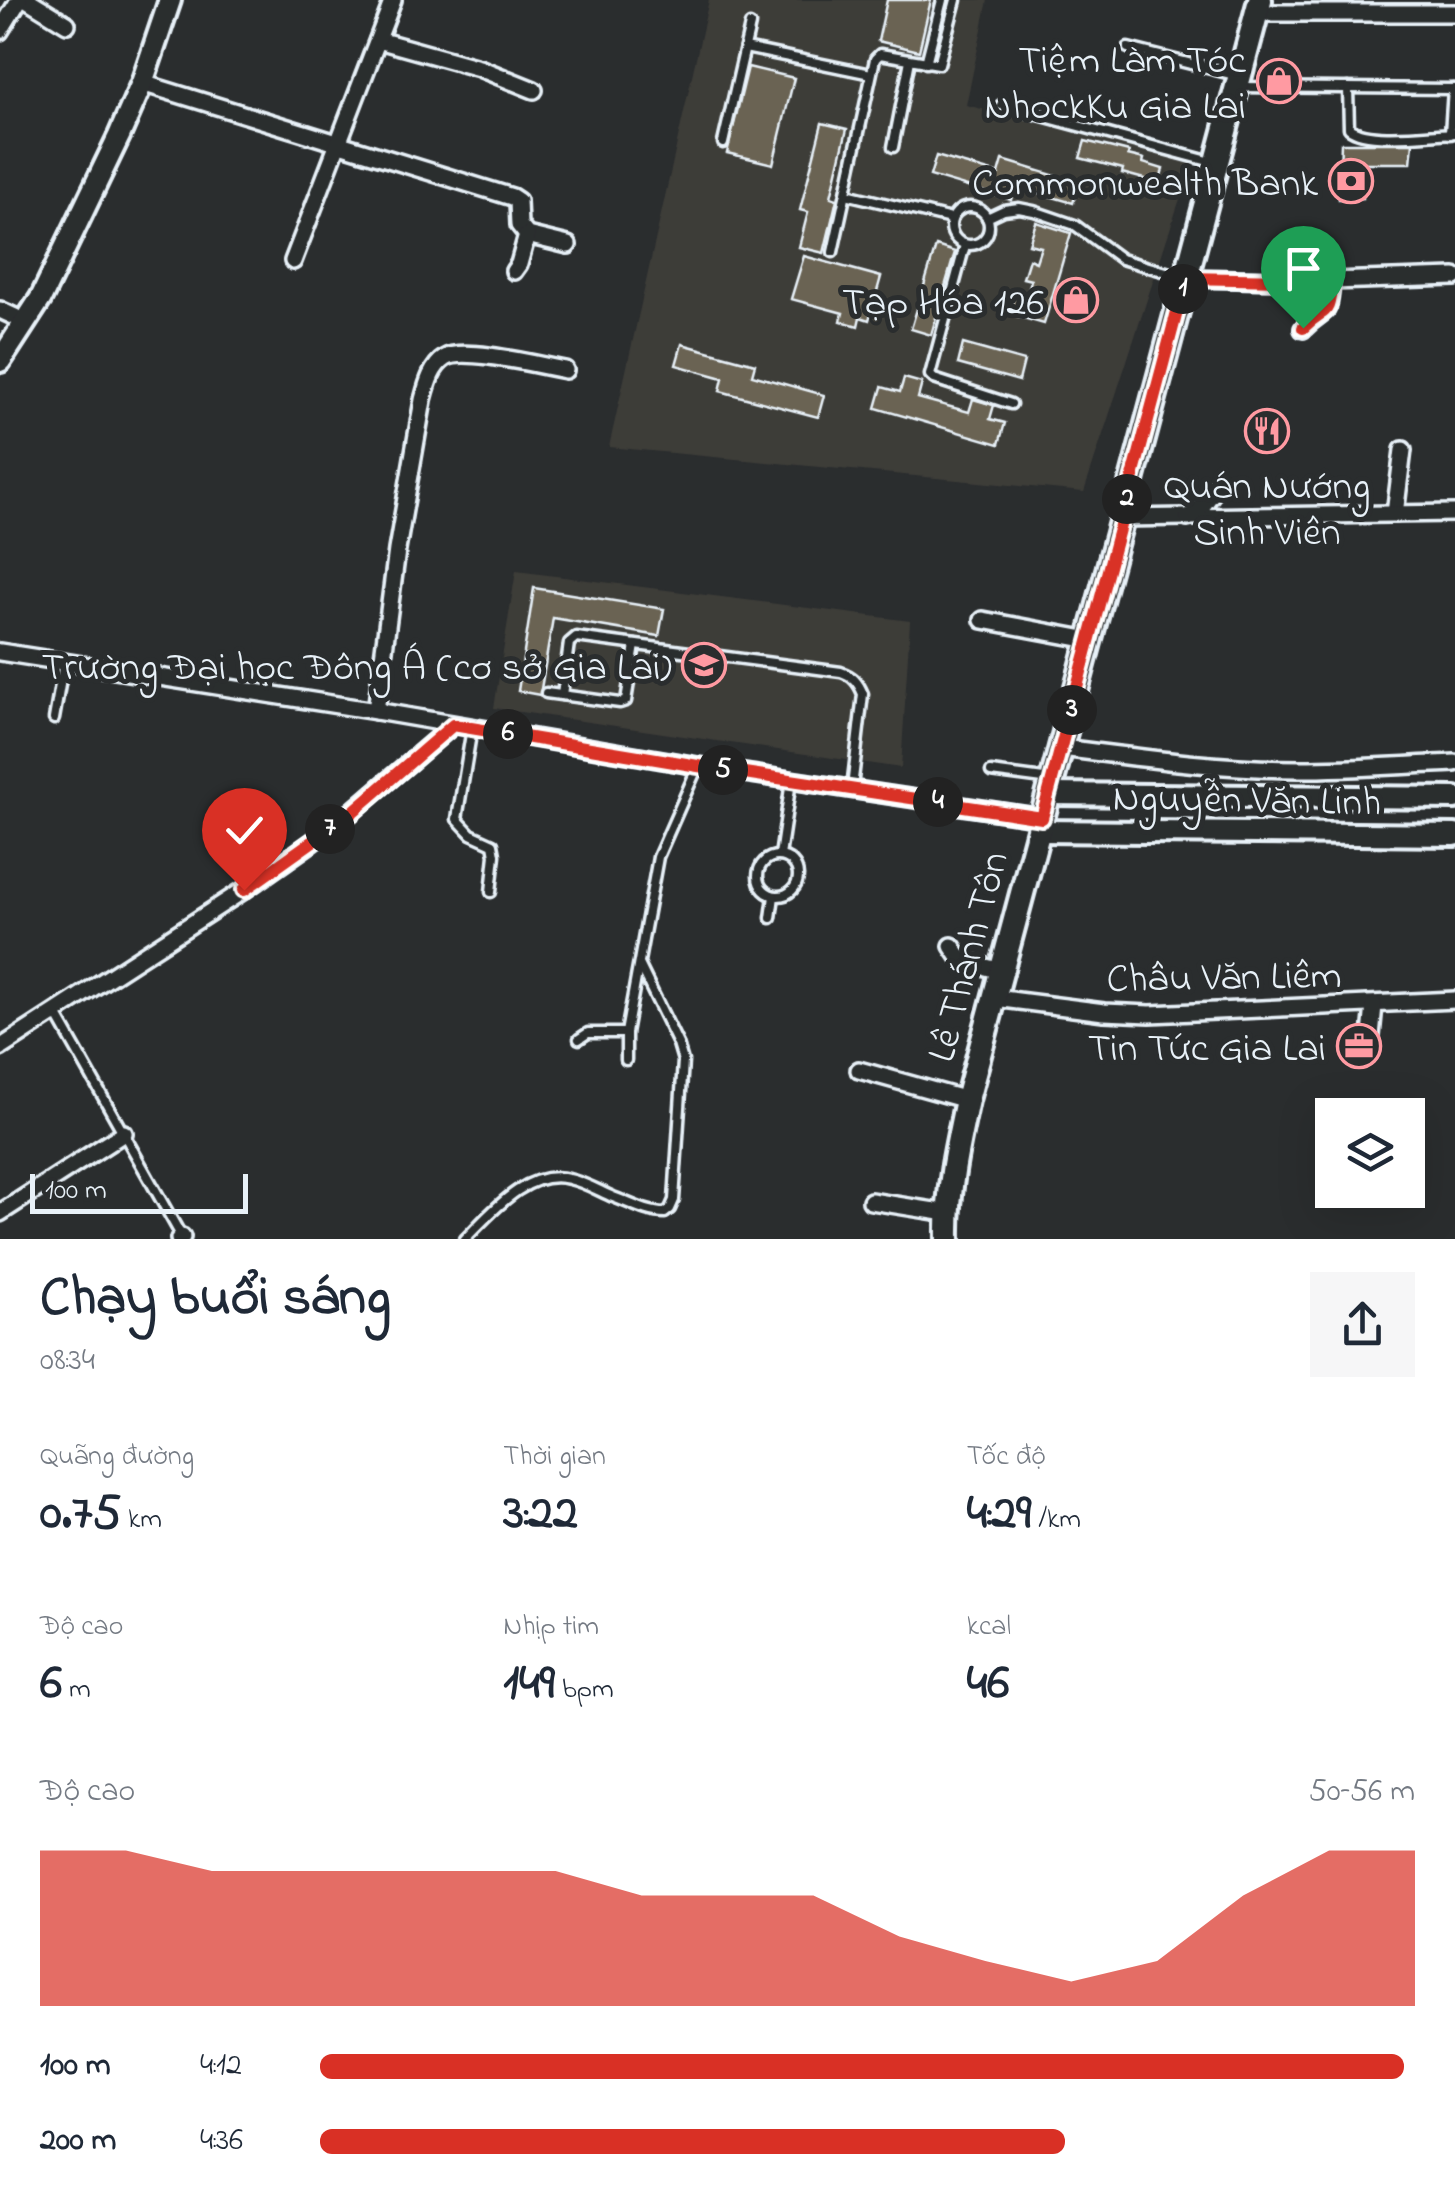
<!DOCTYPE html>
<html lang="vi">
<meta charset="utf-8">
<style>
:root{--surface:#fff;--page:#f6f6f7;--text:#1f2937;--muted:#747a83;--accent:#d93025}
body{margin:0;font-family:"Indie Flower",sans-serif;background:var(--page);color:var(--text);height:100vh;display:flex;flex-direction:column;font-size:38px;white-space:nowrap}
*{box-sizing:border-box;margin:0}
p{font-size:32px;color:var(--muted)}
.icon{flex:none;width:55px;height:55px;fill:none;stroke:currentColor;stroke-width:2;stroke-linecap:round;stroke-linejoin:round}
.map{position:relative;height:1239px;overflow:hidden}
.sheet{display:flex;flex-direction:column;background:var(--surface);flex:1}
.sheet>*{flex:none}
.buttons{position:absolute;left:1315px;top:1098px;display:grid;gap:20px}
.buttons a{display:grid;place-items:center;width:110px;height:110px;border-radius:0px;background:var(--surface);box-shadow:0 10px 40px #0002;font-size:50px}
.scale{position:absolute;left:30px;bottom:25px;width:218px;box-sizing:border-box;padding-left:10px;border:5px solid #e8f1f8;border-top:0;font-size:28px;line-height:35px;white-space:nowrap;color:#e8f1f8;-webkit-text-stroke:8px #2a2d2e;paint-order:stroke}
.pin{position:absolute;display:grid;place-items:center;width:85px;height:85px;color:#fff;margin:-102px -42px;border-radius:50% 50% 50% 0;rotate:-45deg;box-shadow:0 0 10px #0007}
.pin .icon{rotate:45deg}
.km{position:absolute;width:50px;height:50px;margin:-25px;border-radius:50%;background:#222;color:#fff;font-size:28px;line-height:50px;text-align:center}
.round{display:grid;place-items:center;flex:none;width:105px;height:105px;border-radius:0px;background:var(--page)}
.headline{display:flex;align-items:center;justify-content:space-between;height:170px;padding:0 40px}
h1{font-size:55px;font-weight:700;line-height:75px}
.metrics{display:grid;grid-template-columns:repeat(3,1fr);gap:15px;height:170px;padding:10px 40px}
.metrics div{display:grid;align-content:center}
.metrics b{font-size:50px;font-weight:700}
.metrics small{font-size:28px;font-weight:400}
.metrics p{font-size:28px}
.chart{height:280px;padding:20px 40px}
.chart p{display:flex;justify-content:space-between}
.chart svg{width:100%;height:180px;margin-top:10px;fill:var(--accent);opacity:.7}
ul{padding:0 40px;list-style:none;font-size:32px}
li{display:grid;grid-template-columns:160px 120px 1fr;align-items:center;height:75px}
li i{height:25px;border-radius:12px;background:var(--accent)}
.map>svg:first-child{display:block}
.built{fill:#3e3d39}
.building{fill:#6b6353;stroke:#e8f1f8;stroke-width:2.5}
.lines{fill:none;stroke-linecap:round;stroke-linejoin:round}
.service-casing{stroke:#e8f1f8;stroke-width:15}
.minor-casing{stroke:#e8f1f8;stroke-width:22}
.tertiary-casing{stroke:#e8f1f8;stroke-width:28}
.secondary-casing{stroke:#e8f1f8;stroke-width:30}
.service{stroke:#2a2d2e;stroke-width:8}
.minor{stroke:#2a2d2e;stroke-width:15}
.tertiary{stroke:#2a2d2e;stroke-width:20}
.secondary{stroke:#2a2d2e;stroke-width:22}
.route-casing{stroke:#fff;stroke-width:20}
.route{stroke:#d93025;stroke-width:12}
.labels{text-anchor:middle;stroke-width:10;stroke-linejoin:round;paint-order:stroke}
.poi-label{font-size:40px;fill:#e8f1f8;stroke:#2a2d2e;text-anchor:end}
.street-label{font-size:40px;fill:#e8f1f8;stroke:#2a2d2e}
</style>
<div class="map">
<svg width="1455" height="1239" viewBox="0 0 1455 1239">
<rect width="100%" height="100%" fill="#2a2d2e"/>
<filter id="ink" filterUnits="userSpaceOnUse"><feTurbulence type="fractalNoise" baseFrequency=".01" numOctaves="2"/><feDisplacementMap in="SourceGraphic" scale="20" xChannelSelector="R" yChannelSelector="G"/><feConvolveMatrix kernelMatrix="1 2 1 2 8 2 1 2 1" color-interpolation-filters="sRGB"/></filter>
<g filter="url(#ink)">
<g class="built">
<polygon points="709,0 988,0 966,105 1192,162 1084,492 609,447"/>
<polygon points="516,571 910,621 901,768 494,708"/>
</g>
<g class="building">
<polygon points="887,0 931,0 919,51 878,41"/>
<polygon points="748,67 794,78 773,164 727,153"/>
<polygon points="822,123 847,129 831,197 837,199 824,253 799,247 808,212 800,210"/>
<polygon points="1085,141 1129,152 1128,155 1144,159 1143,163 1163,169 1159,183 1122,173 1123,169 1080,158"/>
<polygon points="1341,143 1413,143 1411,163 1363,163 1363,198 1339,199"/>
<polygon points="936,156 999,174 1003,160 1079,183 1073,203 1015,186 1011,200 930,176"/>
<polygon points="1036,222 1071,233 1044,324 1009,314 1015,293 1027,296 1031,280 1023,278 1029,259 1036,262 1041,247 1029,244"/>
<polygon points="936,246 955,252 931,335 911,329"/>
<polygon points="804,256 881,277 869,320 860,317 858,326 841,321 843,313 791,299"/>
<polygon points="682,344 755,364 752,375 824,395 818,417 720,391 723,378 676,365"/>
<polygon points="963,344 1024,361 1019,381 958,364"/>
<polygon points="904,378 922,383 918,398 969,412 973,399 994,405 990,419 1005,423 999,444 876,408 882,387 900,392"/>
<polygon points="534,588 664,609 659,636 553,618 540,695 518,691"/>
</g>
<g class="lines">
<defs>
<g id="service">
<polyline points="745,48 871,74"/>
<polyline points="1128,48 1235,75"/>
<polyline points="926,63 942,0"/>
<polyline points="1241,87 1455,89"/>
<path d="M1348,88l1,40c19,15 80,6 106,5"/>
<polyline points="1001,105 1212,162"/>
<polyline points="1450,134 1453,89"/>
<polyline points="723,143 750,25"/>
<polyline points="893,147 910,60"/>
<polyline points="846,194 951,219"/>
<circle cx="970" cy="226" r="19"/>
<polyline points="987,218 1004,210 1019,208 1034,211 1075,225 1121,259 1184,277"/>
<polyline points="965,245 930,375 934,379 1011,404"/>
<polyline points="833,252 875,59 880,54 939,64 956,0"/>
<polyline points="546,693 620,703 626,701 635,645"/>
<path d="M562,695l7,-52 7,-6 265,35c12,4 17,10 22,22l-11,94"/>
<polyline points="54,719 64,662"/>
<polyline points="472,728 457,819 471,834 493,844 495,855 491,892"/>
<polyline points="991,772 1051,780"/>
<polyline points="780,856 791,781"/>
<circle cx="778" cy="876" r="20"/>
<polyline points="771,918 774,896"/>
<polyline points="55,1012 183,1239"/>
<polyline points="579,1039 588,1033 626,1033"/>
<polyline points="626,1060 626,1033 658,857 698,766"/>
<path d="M465,1239c26,-26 62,-71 104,-60 15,3 30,12 44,18 17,6 34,16 52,16l5,-4 4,-9 9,-139 -5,-17 -39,-80"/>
</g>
<g id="minor">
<polyline points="28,0 67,24"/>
<polyline points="1256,13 1455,13"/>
<polyline points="0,31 19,0"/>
<polyline points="378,40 479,68 534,90"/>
<polyline points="142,83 512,197 518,201 519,225 527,235 568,245"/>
<polyline points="293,261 393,0"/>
<polyline points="514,271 519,264 527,235"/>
<polyline points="1187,278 1331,281 1455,277"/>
<polyline points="0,310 26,322"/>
<path d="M1303,329c24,-25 25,-8 28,-48"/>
<polyline points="1395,514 1403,450"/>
<polyline points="1122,518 1455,513"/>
<polyline points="1188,518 1204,504 1220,483"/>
<polyline points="983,620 1090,640"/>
<polyline points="0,652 376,711 698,766 1042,818"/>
<path d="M376,711l21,-161 26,-150c4,-15 8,-33 22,-42 18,-12 97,8 120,12"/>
<path d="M1062,748c79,10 158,21 238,21 52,0 104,-4 155,-6"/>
<polyline points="952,946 962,961 1002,971"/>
<polyline points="995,998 1104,1012 1150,1014 1455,1000"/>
<polyline points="1371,1036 1374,1005"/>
<polyline points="0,1048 244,890 311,843 348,815 453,725"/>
<polyline points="859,1070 967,1100"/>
<polyline points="871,1201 947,1213"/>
<polyline points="0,1213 124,1133"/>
<polyline points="179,1239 182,1237"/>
</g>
<g id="tertiary">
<polyline points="0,361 41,298 119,136 142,83 170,0"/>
<polyline points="1049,794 1455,798"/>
<polyline points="1039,831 1455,835"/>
</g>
<path id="secondary" d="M948,1239c-1,-47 9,-93 19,-139l293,-1100"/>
</defs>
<use href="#service" class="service-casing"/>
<use href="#minor" class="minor-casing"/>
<use href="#tertiary" class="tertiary-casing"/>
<use href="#secondary" class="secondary-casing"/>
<use href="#service" class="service"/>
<use href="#minor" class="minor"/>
<use href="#tertiary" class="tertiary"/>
<use href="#secondary" class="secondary"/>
</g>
</g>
<g class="lines" filter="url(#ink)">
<defs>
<path id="route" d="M244,890l104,-74 105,-91 245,41 344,52 144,-540 146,3c-4,40 -5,23 -29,47"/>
</defs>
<use href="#route" class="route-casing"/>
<use href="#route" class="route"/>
</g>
<defs>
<symbol id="shop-ring" viewBox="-11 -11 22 22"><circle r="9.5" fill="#2a2d2e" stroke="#ff9aa2" stroke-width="1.5"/><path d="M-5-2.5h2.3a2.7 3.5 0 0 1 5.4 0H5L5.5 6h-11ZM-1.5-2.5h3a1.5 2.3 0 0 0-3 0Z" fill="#ff9aa2"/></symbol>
<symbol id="bank-ring" viewBox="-11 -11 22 22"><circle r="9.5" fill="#2a2d2e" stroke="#ff9aa2" stroke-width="1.5"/><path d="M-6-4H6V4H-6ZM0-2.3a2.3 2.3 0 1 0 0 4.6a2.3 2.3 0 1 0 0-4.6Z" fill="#ff9aa2"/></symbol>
<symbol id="restaurant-ring" viewBox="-11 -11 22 22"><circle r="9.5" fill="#2a2d2e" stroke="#ff9aa2" stroke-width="1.5"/><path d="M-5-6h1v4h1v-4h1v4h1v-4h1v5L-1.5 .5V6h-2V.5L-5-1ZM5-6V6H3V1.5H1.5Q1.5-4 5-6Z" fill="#ff9aa2"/></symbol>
<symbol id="university-ring" viewBox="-11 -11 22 22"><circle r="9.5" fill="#2a2d2e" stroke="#ff9aa2" stroke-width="1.5"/><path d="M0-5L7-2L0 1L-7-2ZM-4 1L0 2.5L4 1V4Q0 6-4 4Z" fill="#ff9aa2"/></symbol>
<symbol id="office-ring" viewBox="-11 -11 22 22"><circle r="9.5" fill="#2a2d2e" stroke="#ff9aa2" stroke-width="1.5"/><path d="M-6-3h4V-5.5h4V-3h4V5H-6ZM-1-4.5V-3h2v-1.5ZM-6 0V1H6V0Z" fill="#ff9aa2"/></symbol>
</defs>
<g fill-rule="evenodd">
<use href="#shop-ring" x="1254" y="56" width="50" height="50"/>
<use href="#bank-ring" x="1326" y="156" width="50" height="50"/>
<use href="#shop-ring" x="1051" y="275" width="50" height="50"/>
<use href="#restaurant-ring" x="1242" y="406" width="50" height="50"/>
<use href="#university-ring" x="679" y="640" width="50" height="50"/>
<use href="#office-ring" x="1334" y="1021" width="50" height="50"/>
</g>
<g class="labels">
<g class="poi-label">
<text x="1246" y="72">Tiệm Làm Tóc<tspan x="1246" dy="46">NhockKu Gia Lai</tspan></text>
<text x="1318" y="195">Commonwealth Bank</text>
<text x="1044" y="314">Tạp Hóa 126</text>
<text x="1267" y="498" text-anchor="middle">Quán Nướng<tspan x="1267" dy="46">Sinh Viên</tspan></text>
<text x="672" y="679">Trường Đại học Đông Á (cơ sở Gia Lai)</text>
<text x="1326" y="1060">Tin Tức Gia Lai</text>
</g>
<g class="street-label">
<text transform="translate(1247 798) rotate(1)" y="14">Nguyễn Văn Linh</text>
<text transform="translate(966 956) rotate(-75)" y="14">Lê Thánh Tôn</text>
<text transform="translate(1224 975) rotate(-1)" y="14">Châu Văn Liêm</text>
</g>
</g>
</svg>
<div class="buttons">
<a><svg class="icon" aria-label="layers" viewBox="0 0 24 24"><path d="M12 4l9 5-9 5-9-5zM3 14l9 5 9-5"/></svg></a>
</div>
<div class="scale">100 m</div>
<div class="pin" style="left:1303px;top:328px;background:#1e9e55"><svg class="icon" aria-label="arrive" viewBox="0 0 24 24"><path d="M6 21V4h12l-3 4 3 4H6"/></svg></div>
<div class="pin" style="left:244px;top:890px;background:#d93025"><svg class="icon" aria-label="check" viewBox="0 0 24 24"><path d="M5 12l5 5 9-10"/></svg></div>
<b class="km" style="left:1183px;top:289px">1</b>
<b class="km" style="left:1127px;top:499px">2</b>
<b class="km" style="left:1072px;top:710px">3</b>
<b class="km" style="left:938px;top:802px">4</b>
<b class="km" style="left:723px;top:770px">5</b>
<b class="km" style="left:508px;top:734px">6</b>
<b class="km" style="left:330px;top:829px">7</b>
</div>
<section class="sheet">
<div class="headline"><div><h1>Chạy buổi sáng</h1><p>08:34</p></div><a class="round"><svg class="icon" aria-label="share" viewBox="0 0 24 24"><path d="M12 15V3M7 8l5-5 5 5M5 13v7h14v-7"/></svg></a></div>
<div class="metrics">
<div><p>Quãng đường</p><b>0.75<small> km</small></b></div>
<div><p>Thời gian</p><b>3:22</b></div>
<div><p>Tốc độ</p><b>4:29<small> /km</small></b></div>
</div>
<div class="metrics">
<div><p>Độ cao</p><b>6<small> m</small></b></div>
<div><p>Nhịp tim</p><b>149<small> bpm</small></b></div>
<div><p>kcal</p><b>46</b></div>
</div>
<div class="chart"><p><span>Độ cao</span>50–56 m</p>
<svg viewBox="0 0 160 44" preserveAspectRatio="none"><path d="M0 44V6L10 6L20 11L30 11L40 11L50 11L60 11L70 17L80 17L90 17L100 27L110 33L120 38L130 33L140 17L150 6L160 6V44z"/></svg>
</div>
<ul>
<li><b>100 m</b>4:12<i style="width:99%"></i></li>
<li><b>200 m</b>4:36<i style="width:68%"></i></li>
</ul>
</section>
